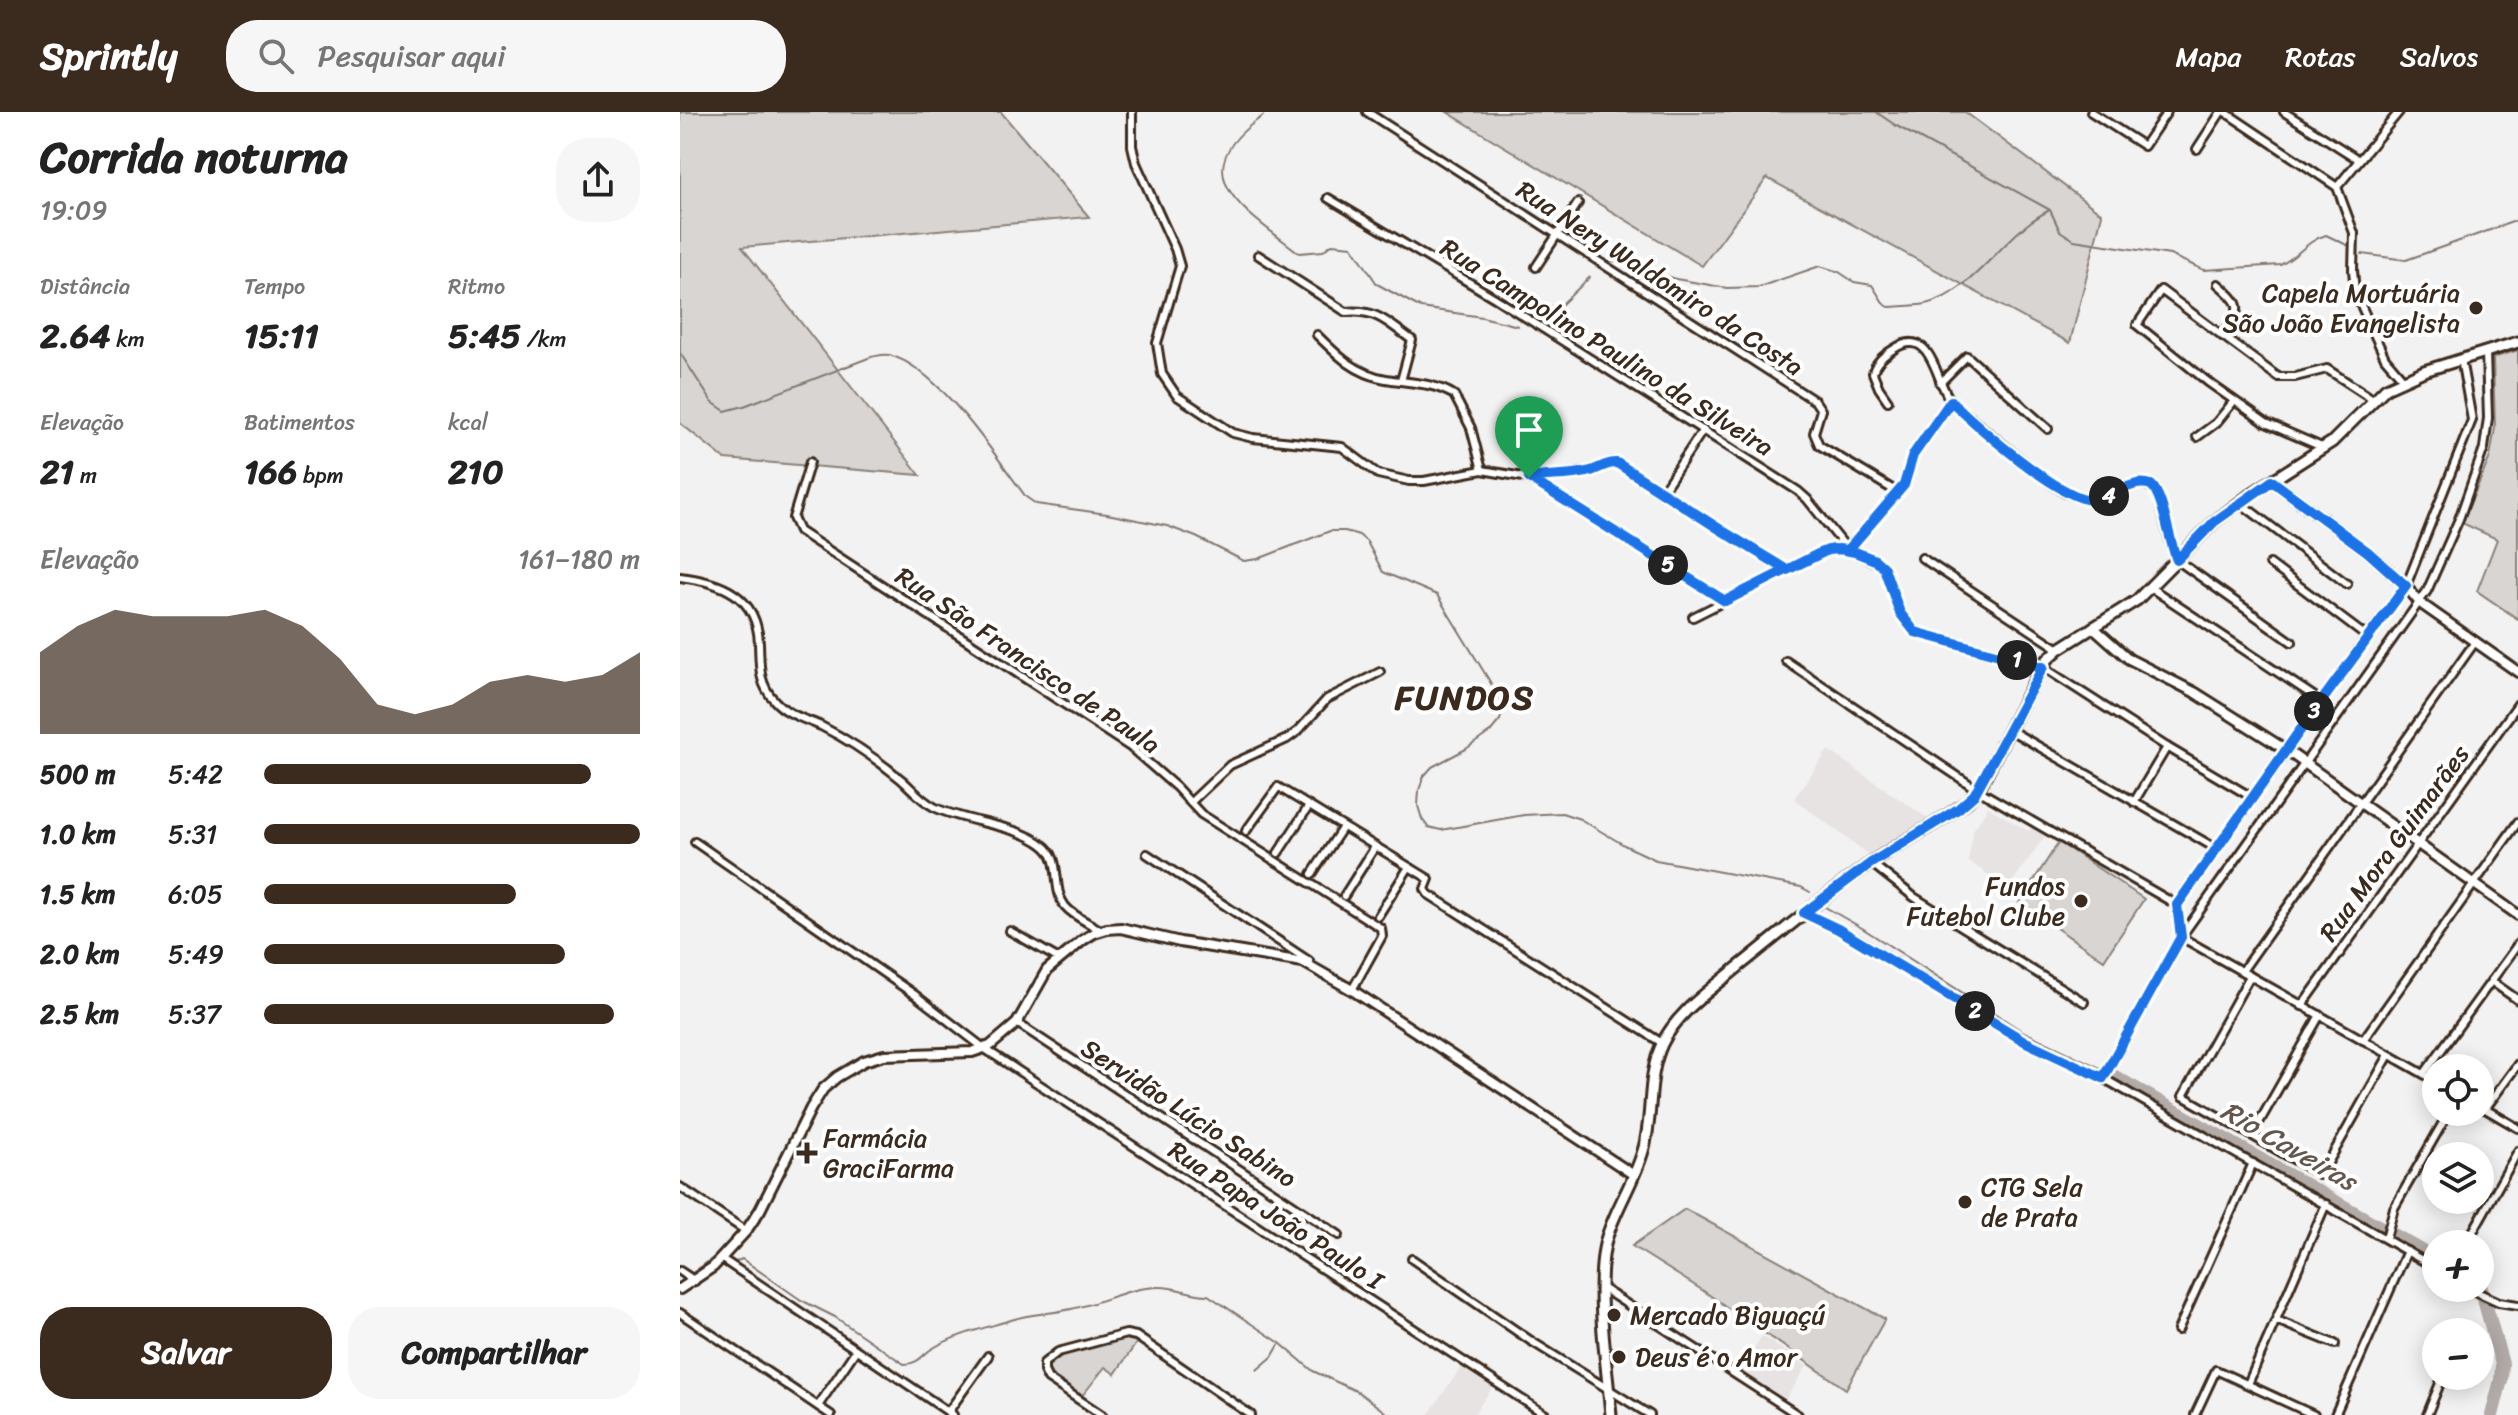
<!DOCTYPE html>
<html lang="pt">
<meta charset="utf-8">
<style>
:root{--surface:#fff;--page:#f6f6f6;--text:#222;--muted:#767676;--accent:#3b2a1e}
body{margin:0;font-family:Sriracha,sans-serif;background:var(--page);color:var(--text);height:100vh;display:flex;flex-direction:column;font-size:30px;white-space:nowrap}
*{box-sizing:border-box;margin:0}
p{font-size:26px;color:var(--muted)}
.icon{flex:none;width:44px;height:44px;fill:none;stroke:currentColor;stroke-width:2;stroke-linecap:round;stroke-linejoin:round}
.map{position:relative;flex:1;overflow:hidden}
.panel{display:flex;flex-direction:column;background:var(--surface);width:680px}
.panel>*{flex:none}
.controls{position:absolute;left:1742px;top:942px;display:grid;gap:16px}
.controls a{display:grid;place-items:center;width:72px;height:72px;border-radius:50%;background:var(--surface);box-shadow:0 4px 20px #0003;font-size:40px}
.pin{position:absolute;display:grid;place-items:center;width:68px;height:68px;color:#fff;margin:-82px -34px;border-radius:50% 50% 50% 0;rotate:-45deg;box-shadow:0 0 8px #0007}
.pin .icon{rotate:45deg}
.km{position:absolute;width:40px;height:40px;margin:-20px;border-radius:50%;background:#222;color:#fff;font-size:22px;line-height:40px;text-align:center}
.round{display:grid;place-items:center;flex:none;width:84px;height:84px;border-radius:32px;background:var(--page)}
.headline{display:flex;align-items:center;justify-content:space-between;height:136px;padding:0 40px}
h1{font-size:44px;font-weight:800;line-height:60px}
.stats{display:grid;grid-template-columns:repeat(3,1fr);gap:12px;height:136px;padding:8px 40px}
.stats div{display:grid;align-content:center}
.stats b{font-size:34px;font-weight:800}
.stats small{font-size:22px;font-weight:400}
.stats p{font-size:22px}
.chart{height:224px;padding:16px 40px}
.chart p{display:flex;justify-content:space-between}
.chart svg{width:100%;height:144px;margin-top:8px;fill:var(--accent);opacity:.7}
.cta{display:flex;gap:16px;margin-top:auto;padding:16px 40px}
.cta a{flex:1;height:92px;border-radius:32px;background:var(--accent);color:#fff;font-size:32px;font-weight:800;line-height:92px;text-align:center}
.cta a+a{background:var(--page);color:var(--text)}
ul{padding:0 40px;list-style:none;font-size:26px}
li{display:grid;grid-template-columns:128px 96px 1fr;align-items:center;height:60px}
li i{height:20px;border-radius:10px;background:var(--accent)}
header{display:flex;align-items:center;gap:48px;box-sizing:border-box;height:112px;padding:0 40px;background:var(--accent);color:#fff}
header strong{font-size:38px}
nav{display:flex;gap:44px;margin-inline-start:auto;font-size:28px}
.search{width:560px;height:72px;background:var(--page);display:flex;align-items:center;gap:20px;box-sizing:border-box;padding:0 28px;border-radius:32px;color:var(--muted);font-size:30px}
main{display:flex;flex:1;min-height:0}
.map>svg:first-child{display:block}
.built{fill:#e6e3e2}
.green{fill:#d8d5d2;stroke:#8a8078;stroke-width:2}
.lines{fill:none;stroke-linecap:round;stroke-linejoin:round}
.stream{stroke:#827770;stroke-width:2}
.river{stroke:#b2aba7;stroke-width:14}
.minor-casing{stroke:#3b2a1e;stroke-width:12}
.tertiary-casing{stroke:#3b2a1e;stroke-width:14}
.secondary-casing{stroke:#3b2a1e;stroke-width:15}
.minor{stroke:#fff;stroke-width:6}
.tertiary{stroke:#fff;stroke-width:8}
.secondary{stroke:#fff;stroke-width:9}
.route-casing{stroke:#fff;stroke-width:16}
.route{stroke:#1a73e8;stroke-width:10}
.poi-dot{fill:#3b2a1e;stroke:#fff;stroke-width:3}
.labels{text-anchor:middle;stroke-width:8;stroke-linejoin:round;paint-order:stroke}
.street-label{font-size:26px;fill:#3b2a1e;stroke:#fff}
.poi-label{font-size:26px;fill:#3b2a1e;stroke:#fff;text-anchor:start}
.water-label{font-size:28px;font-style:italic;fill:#65574e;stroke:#fff}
.district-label{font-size:34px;font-weight:bold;letter-spacing:2px;fill:#3b2a1e;stroke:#fff}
</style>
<header>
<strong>Sprintly</strong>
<div class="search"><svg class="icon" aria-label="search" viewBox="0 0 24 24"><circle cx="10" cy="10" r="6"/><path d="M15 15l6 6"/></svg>Pesquisar aqui</div>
<nav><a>Mapa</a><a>Rotas</a><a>Salvos</a></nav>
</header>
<main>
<section class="panel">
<div class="headline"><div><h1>Corrida noturna</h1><p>19:09</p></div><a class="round"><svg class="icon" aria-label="share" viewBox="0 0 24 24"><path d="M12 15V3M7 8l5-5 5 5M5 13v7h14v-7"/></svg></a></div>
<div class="stats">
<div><p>Distância</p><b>2.64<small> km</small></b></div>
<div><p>Tempo</p><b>15:11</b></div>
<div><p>Ritmo</p><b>5:45<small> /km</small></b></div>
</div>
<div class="stats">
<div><p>Elevação</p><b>21<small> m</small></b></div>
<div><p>Batimentos</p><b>166<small> bpm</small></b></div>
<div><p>kcal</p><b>210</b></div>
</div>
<div class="chart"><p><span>Elevação</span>161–180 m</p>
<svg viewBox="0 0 160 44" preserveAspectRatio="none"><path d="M0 44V19L10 11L20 6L30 8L40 8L50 8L60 6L70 11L80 21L90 35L100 38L110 35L120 28L130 26L140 28L150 26L160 19V44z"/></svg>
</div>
<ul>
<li><b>500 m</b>5:42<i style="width:87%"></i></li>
<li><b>1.0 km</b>5:31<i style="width:100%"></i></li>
<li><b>1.5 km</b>6:05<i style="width:67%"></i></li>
<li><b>2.0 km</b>5:49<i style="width:80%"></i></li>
<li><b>2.5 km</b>5:37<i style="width:93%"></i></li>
</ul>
<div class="cta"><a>Salvar</a><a>Compartilhar</a></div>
</section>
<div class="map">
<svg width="1838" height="1303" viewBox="0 0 1838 1303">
<rect width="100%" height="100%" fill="#f3f2f2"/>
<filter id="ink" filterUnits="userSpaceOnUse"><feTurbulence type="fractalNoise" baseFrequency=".0125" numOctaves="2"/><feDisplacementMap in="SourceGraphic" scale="16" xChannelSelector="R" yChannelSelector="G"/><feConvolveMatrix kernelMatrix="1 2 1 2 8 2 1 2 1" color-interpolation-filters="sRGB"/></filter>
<g filter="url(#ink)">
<g class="built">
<polygon points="1148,638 1250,708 1192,745 1114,687"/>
<polygon points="1308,695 1348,719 1351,715 1365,724 1328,776 1288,749 1294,717"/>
<polygon points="1082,1224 1127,1254 1105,1288 1059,1258"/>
<polygon points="782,1254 813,1275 795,1300 799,1303 748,1303"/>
</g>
<g class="green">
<polygon points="0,0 321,0 409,105 62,135 240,363 45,347 0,311"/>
<polygon points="767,0 1285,0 1422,102 1390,231 1087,66 1022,154"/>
<polygon points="1838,238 1838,507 1797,479 1817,427 1782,411 1810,345 1815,316 1813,246"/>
<polygon points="1379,730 1464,787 1424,848 1339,791"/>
<polygon points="1005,1097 1205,1207 1166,1277 1022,1178 952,1134"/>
<polygon points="442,1225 457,1230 435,1262 425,1255 402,1284 368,1260 368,1251 379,1243"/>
</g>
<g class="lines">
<g class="stream">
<path d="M1196,0l19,13 155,85 10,21 14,9 96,15 34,15 76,-5c19,-9 26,-24 46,-30l21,10"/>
<path d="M583,4c-85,58 -16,96 36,137l24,-2 9,-7 20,2 25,38 44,24 61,9 36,9"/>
<polyline points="1682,142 1726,148 1838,108"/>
<path d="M930,149l15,1 51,17 51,9 32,-1 61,-21 19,6 15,10 18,3 12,19 5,3c12,-1 25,-1 37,-3 49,-12 78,-71 122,-93"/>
<polyline points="850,197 881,193 910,165"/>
<path d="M0,241l32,49 13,9 19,-5 127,-49c6,-1 12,-3 18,-2 49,12 108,103 137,142l10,7 71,10 60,12 29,11 48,24 14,-2 72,-28h15l14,4 8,7 16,30 54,23 55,90 9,20 1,8 -2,7 -10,12 -24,17 -34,18 -8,9 -5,14 -1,16 4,13 6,8 13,3 83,-15 38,-2 18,6 44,26 32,15 145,27 9,5"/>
<polyline points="1145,795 1182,816 1342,919 1420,956"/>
<path d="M57,1149l5,-2 59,41 34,17 69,47c13,0 17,-7 26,-14 23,-15 55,-22 81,-30 20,-7 40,-6 60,-11 31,-6 57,-22 89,-22 17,0 31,8 48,8l72,48 33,28 45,21 31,23"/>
<polyline points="11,1162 37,1143"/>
<polyline points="577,1258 592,1245 599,1233"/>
</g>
<g class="river">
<polyline points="1435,965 1756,1147"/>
<polyline points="1800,1173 1822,1252 1821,1268 1812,1303"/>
</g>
<defs>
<g id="minor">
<polyline points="452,0 452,34 456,51 495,137 500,154 477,231 482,262 497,284 553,321 573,326 662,335 698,362 729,369 744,369 802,358 849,366 907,360 932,350 937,351 1041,418 1107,458"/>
<polyline points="687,0 1135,289 1141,298 1134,321 1139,333 1217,380"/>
<polyline points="1411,0 1464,34 1487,0"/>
<polyline points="1545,0 1657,75"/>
<polyline points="1604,0 1679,48"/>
<polyline points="1719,0 1657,75 1674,121 1673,158 1675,180 1705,246 1723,267"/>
<polyline points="1517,37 1541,0"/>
<polyline points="648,86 815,186 1118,379 1127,387 1168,438 1224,373 1233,343 1271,289"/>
<path d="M578,143l88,57c31,-3 42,11 66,28l-11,41"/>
<polyline points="856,155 898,91"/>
<path d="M1538,172c28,24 22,24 4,52"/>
<path d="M637,223c21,21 39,39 69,44 23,4 47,3 68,16l17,33 11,42"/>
<polyline points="1260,271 1287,244 1368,317"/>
<path d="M1208,289l-9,-13 -6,-15c2,-11 11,-18 21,-24 39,-25 41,34 57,52l92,77c17,12 40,27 61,19 13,-4 24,-11 37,-14l15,6 14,53 7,18 115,82"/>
<polyline points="1517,325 1536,311 1554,289"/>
<polyline points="1644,336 1586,311 1528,270 1457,213 1481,178 1598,265 1615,265 1647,257 1693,287"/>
<polyline points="130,350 113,406 119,419 450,635 496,675 521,702 701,816 702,824 672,878"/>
<polyline points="849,366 1045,489"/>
<polyline points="982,380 1023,318"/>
<polyline points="1559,390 1667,472"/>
<polyline points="1242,446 1379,537"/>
<polyline points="1590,452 1687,525"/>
<path d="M0,465c41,5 77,18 79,66 1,22 -1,40 15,57 12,14 31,19 47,26 28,14 57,34 81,54 10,9 19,20 32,27 32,16 82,17 109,38 20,14 8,43 22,61 8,10 24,17 35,24"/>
<polyline points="1471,476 1641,589"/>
<polyline points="1013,505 1142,440 1153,437 1168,438 1200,452 1207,464 1220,501 1235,520 1363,555 1487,635 1573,686"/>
<polyline points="1106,549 1298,678 1497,793"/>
<polyline points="1330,618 1537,737"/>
<polyline points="511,690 550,653 607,627 618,619 647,587 700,560"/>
<polyline points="1454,690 1487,635"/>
<polyline points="566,719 598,675 749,767 745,777 748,782 982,931"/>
<polyline points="15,730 235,883 305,937 866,1303"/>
<polyline points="598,741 629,694"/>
<polyline points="467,742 629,849"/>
<polyline points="1191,751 1234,785 1404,890"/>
<polyline points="632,762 663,715"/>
<polyline points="664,784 695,735"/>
<polyline points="1125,801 1177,827 1346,930 1423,966 1756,1156"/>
<polyline points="698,804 729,755"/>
<polyline points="330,819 379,847"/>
<polyline points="1501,825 1497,793 1687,525 1726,474 1792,308 1781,247"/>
<polyline points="1501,825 1756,969"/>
<polyline points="1562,859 1795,530"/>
<polyline points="1570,864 1503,984 1641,1063 1709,943"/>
<polyline points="1811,869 1838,888"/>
<polyline points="1622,894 1838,592"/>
<polyline points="337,911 659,1123"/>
<polyline points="1683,928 1838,710"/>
<polyline points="1744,962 1838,832"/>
<polyline points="1423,966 1501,825 1747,479 1779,407 1804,336 1808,306 1806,240"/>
<polyline points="1800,994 1838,1016"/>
<polyline points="1805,997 1838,952"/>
<polyline points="1572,1023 1640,903"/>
<polyline points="0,1075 66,1119"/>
<polyline points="1706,1126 1714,1096 1769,1000"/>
<polyline points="1786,1132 1838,1039"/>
<polyline points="42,1147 273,1303"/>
<polyline points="732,1147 851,1229 970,1303"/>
<polyline points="0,1159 15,1169"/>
<polyline points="922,1176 1118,1303"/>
<polyline points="1788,1176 1819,1190 1838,1193"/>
<polyline points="0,1201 151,1303"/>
<polyline points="1596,1208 1655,1232"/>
<polyline points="1498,1218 1573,1051"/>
<polyline points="1568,1272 1646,1092"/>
<polyline points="138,1294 176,1238"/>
<polyline points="268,1300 308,1244"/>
<polyline points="422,1303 368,1267 364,1259 364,1251 378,1240 446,1222 456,1224 571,1303"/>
<polyline points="1515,1303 1536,1258 1634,1303"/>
<polyline points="1655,1303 1727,1139"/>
<polyline points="1747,1303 1763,1264"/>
</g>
<g id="tertiary">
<polyline points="1592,369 1688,440 1726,474 1740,491 1838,560"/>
<polyline points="1413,515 1449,547 1514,580 1606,638 1838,803"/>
<polyline points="0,1177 33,1155 66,1119 80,1098 131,996 143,977 157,965 184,949 204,943 292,940 310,934 337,911 367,858 403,828 414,821 427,817 441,816 500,830 623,850 672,878 954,1063"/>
</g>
<path id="secondary" d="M931,1303c-4,-49 -17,-129 -5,-175 9,-31 28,-58 37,-89 11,-35 3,-73 19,-107 16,-33 49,-54 76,-77 44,-35 87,-72 133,-104 32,-22 67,-39 97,-62l10,-11 58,-112 12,-19 11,-10 78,-49 77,-78 40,-30 78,-50 54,-54 38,-17 94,-29"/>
</defs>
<use href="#minor" class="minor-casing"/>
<use href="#tertiary" class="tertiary-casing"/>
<use href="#secondary" class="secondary-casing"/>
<use href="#minor" class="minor"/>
<use href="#tertiary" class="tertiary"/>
<use href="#secondary" class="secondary"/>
</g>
</g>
<g class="lines" filter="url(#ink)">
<defs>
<path id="route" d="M849,366c19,-3 39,-2 58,-6 11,-2 19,-10 30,-9l104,67 66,40 41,-20 11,-1 16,3 20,8 9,8 16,45 15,19 128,35 -69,128 -16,14 -87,54 -67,50 34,16 188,113 77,36 78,-141 -4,-32 119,-169 110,-150 -38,-34 -96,-71 -58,41 -37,38c-8,-18 -14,-66 -26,-75 -21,-7 -37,14 -58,15 -33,0 -117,-75 -142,-99l-38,54 -9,30 -56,65 -15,-1 -11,3 -97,49 -196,-123"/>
</defs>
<use href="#route" class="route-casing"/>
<use href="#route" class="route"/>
</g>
<g class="poi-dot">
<circle cx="1796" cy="196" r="8"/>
<circle cx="1401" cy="789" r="8"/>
<path d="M123 1029h8v8h8v8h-8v8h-8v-8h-8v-8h8z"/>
<circle cx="1285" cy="1090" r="8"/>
<circle cx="934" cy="1203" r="8"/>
<circle cx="939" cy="1245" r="8"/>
</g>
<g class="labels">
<g class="street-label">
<text transform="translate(980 166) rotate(33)" y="9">Rua Nery Waldomiro da Costa</text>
<text transform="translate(927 235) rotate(32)" y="9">Rua Campolino Paulino da Silveira</text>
<text transform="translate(348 548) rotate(34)" y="9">Rua São Francisco de Paula</text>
<text transform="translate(1714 731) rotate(-54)" y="9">Rua Mora Guimarães</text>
<text transform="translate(509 1001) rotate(33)" y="9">Servidão Lúcio Sabino</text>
<text transform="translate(596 1103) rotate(33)" y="9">Rua Papa João Paulo I</text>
</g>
<g class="poi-label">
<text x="1780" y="190" text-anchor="end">Capela Mortuária<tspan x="1780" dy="30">São João Evangelista</tspan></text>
<text x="1385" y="783" text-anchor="end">Fundos<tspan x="1385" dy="30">Futebol Clube</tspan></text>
<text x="143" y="1035">Farmácia<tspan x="143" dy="30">GraciFarma</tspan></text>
<text x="1301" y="1084">CTG Sela<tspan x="1301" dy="30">de Prata</tspan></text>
<text x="950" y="1212">Mercado Biguaçú</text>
<text x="955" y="1254">Deus é o Amor</text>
</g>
<g class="water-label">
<text transform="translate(1609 1033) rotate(30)" y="10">Rio Caveiras</text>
</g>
<g class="district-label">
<text x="785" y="597">FUNDOS</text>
</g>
</g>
</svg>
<div class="controls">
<a><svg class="icon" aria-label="locate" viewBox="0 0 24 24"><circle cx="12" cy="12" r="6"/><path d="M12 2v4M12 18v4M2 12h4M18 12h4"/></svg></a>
<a><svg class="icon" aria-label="layers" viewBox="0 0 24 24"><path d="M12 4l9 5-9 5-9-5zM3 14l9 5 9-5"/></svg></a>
<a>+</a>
<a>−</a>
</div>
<div class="pin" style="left:849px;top:366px;background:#1e9e55"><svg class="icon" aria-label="arrive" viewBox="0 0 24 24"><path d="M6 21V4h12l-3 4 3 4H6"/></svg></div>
<b class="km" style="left:1337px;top:548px">1</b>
<b class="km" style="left:1295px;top:899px">2</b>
<b class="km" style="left:1634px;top:599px">3</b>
<b class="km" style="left:1429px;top:384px">4</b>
<b class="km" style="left:988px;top:453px">5</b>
</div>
</main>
